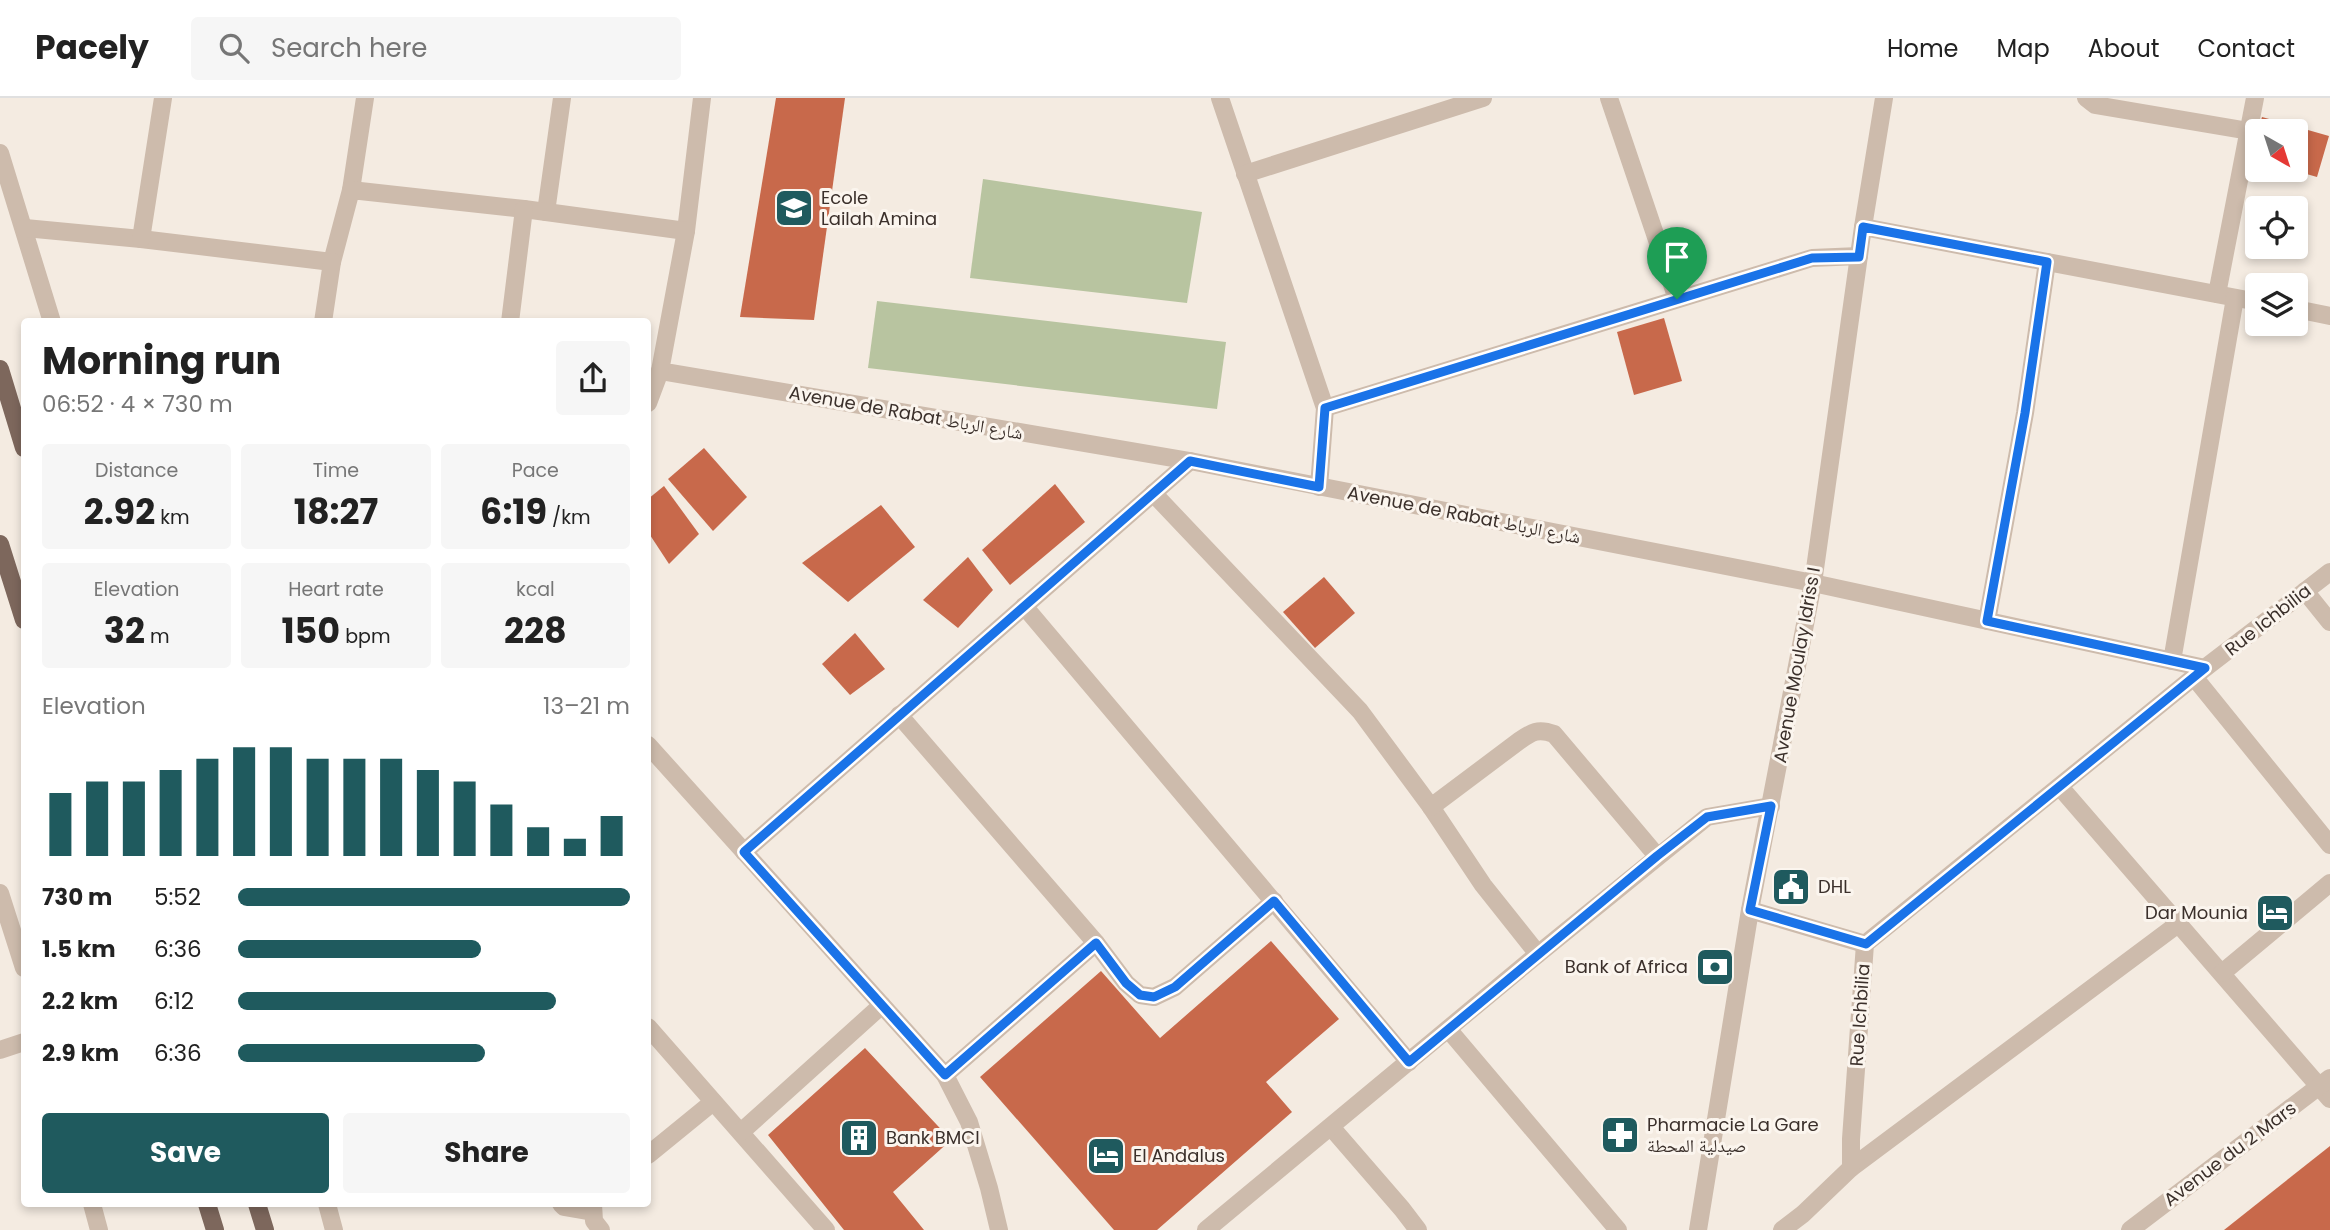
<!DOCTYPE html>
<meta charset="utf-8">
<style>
:root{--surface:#fff;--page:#f6f6f6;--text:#222;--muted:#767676;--line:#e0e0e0;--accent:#1f5a5e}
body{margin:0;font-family:Poppins,"Noto Naskh Arabic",sans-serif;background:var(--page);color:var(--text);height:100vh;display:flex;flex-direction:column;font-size:26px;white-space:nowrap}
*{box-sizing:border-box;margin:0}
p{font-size:23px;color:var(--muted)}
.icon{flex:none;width:38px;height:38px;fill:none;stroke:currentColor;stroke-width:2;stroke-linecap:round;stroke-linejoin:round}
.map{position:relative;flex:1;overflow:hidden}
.side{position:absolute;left:21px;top:220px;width:630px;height:889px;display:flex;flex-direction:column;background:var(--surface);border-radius:7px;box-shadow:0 4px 10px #0003}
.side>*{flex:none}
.needle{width:46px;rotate:141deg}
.tools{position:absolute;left:2245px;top:21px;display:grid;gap:14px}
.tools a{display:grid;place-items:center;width:63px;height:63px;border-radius:7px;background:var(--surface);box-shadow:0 4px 10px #0003;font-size:35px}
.pin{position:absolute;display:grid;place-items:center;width:60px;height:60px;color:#fff;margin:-72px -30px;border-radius:50% 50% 50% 0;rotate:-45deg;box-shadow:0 0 7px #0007}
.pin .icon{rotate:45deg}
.round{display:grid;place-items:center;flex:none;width:74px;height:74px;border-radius:7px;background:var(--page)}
.headline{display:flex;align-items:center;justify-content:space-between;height:119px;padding:0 21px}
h1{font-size:38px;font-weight:700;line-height:52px}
.figures{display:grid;grid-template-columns:repeat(3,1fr);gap:10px;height:119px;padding:7px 21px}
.figures div{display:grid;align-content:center;border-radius:7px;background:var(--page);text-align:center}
.figures b{font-size:35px;font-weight:700}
.figures small{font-size:19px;font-weight:400}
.figures p{font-size:19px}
.chart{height:196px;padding:14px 21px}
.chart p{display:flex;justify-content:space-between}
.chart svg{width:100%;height:126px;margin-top:7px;stroke:var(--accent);stroke-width:6}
.button{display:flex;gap:14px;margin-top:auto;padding:14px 21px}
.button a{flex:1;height:80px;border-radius:7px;background:var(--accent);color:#fff;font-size:28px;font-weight:700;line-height:80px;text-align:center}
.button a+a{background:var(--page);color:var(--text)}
ul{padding:0 21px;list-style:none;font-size:23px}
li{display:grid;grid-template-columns:112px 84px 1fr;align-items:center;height:52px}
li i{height:18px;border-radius:9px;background:var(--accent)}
header{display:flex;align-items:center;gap:42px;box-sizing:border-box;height:98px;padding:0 35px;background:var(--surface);border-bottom:2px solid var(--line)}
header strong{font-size:33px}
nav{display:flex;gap:38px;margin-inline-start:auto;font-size:24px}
.search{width:490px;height:63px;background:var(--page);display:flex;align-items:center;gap:18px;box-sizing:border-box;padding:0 24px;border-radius:7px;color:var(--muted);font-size:26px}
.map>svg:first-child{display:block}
.green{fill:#b8c4a0}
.building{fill:#c8694b}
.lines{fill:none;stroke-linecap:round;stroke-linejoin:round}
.minor{stroke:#cdbbac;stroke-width:18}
.major{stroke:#7d675c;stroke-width:18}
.route-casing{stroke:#fff;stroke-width:14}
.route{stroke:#1a73e8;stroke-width:9}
.labels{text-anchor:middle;stroke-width:6;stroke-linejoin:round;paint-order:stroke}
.poi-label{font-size:18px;fill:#3b302b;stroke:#fbf5ee;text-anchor:start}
.street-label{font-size:18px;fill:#3b302b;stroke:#fbf5ee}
</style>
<header>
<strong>Pacely</strong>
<div class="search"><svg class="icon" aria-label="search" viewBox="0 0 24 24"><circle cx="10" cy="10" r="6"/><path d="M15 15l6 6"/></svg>Search here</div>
<nav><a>Home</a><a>Map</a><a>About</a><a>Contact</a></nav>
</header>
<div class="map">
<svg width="2330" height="1132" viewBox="0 0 2330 1132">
<rect width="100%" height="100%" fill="#f4ebe1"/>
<g class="green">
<polygon points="983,81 1202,114 1187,205 970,180"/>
<polygon points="877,203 1226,244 1217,311 868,270"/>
</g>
<g class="building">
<polygon points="776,0 845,0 814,222 740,219"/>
<polygon points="2262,19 2329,38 2317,79 2296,73 2296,33 2258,33"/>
<polygon points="1664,220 1682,283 1634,297 1617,234"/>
<polygon points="704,350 747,399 713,433 668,381"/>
<polygon points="1055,386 1085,424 1010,487 982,452"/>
<polygon points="664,388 699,436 669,466 648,434 648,401"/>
<polygon points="881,407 915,449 848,504 802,465"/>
<polygon points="968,459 993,492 958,530 923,502"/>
<polygon points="1324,479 1355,515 1315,550 1283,514"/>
<polygon points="855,535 885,571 850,597 822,566"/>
<polygon points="1271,843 1339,921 1266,984 1292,1014 1157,1132 1114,1132 980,979 1101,873 1160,940"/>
<polygon points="865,950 951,1042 893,1094 924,1132 844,1132 768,1037"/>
<polygon points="2330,1048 2330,1132 2224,1132"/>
</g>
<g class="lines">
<g class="minor">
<polyline points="702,0 686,133 660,273 1190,363 1813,485 2205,570"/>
<polyline points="1220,0 1325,310 1319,389"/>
<polyline points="1609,0 1677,201"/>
<polyline points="2086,0 2095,7 2249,33"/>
<polyline points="0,55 52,224"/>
<polyline points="1245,76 1483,0"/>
<polyline points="351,92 365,0"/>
<polyline points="546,114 562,0"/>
<polyline points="1863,129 2258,204"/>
<polyline points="25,130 141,141 332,164 351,92 524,111 686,133"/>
<polyline points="141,141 163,0"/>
<polyline points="2217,196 2255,0"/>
<polyline points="2296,211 2330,218"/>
<polyline points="323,224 332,164"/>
<polyline points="510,224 524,111"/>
<polyline points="648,305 660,273"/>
<polyline points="1325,310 1812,160 1859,158"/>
<polyline points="1153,395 1360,613 1431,709 1483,787 1538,856"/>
<polyline points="2305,493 2330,524"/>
<polyline points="1024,508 1409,964"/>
<polyline points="1987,523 2025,315 2047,164"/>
<polyline points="2172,563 2235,200"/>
<polyline points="2194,579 2330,747"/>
<polyline points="899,617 1096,845 1126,885 1140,897 1154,899 1175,889 1274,803"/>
<polyline points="648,647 945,977 969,1024 989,1090 999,1132"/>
<polyline points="2060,689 2330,1001"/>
<path d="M1431,709l88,-66c13,-9 19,-13 35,-7l103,122"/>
<polyline points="744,754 1190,363"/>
<polyline points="0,795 24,870"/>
<polyline points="1750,812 1865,846"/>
<polyline points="2222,875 2330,785"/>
<polyline points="648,929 826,1132"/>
<polyline points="1448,931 1618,1132"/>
<polyline points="0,952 24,944"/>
<polyline points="945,977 1096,845"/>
<polyline points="1331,1029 1402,1111 1418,1132"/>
<polyline points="741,1034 882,907"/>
<polyline points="648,1057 713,1004"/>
<polyline points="1851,1070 2178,826"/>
<polyline points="92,1106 99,1132"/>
<polyline points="327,1106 334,1132"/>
<polyline points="561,1106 564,1109 593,1114"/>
<polyline points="593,1106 594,1123 601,1132"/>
<polyline points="1206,1132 1538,856 1707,719 1771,708"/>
<polyline points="1698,1132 1750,812 1813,485 1863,129 1884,0"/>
<polyline points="1782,1132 1803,1116 1851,1070 1851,1041 1865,846 2205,570 2330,474"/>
<polyline points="2130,1132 2330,980"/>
</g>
<g class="major">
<polyline points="0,271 24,350"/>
<polyline points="0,446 24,522"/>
<polyline points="207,1106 215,1132"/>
<polyline points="257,1106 265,1132"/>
</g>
</g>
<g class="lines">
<defs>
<polygon id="route" points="1863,129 2047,164 2025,315 1987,523 2205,570 1866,846 1750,812 1771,708 1707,719 1657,758 1409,964 1274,803 1175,889 1154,899 1140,897 1126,885 1096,845 945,977 744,754 1190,363 1319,389 1325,310 1812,160 1859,159"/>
</defs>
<use href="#route" class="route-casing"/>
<use href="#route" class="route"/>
</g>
<defs>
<symbol id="school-square" viewBox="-11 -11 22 22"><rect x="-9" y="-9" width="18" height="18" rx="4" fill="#1f5a5e" stroke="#fbf5ee"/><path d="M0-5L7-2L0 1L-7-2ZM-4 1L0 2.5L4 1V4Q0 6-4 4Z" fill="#fff"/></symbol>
<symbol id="civic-square" viewBox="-11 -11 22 22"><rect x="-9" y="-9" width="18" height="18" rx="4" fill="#1f5a5e" stroke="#fbf5ee"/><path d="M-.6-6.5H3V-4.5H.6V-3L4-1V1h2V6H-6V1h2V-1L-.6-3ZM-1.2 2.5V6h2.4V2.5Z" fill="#fff"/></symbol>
<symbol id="hotel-square" viewBox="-11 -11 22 22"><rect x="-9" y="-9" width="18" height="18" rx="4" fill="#1f5a5e" stroke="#fbf5ee"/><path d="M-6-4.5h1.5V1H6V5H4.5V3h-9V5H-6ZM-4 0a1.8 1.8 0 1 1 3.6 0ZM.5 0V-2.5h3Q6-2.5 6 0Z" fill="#fff"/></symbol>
<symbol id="bank-square" viewBox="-11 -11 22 22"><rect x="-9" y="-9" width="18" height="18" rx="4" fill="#1f5a5e" stroke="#fbf5ee"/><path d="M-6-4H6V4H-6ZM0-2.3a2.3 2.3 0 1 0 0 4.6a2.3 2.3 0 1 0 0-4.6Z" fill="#fff"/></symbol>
<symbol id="pharmacy-square" viewBox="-11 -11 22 22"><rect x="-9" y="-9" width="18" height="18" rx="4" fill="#1f5a5e" stroke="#fbf5ee"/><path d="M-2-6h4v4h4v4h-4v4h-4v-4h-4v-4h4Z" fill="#fff"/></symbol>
<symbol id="building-square" viewBox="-11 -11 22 22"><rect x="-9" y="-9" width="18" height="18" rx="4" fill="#1f5a5e" stroke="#fbf5ee"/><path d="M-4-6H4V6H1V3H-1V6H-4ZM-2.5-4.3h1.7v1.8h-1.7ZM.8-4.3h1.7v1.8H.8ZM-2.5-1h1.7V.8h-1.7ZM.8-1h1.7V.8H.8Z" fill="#fff"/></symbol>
</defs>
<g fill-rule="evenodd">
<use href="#school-square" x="772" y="88" width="44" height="44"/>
<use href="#civic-square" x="1769" y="767" width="44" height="44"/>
<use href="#hotel-square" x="2253" y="793" width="44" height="44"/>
<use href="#bank-square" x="1693" y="847" width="44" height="44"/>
<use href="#pharmacy-square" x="1598" y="1015" width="44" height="44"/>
<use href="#building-square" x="837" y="1018" width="44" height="44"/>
<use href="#hotel-square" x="1084" y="1036" width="44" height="44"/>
</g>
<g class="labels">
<g class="poi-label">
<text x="821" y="106">Ecole<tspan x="821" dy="21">Lailah Amina</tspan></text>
<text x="1818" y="795">DHL</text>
<text x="2248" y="821" text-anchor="end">Dar Mounia</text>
<text x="1688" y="875" text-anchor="end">Bank of Africa</text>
<text x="1647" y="1033">Pharmacie La Gare<tspan x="1647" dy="21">صيدلية المحطة</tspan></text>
<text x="886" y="1046">Bank BMCI</text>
<text x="1133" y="1064">El Andalus</text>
</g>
<g class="street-label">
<text transform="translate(906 315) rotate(10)" y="6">Avenue de Rabat شارع الرباط</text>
<text transform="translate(1464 417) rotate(11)" y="6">Avenue de Rabat شارع الرباط</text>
<text transform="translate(2268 522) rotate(-38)" y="6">Rue Ichbilia</text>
<text transform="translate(1797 567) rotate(-80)" y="6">Avenue Moulay Idriss I</text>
<text transform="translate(1860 917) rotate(-86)" y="6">Rue Ichbilia</text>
<text transform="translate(2230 1056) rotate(-37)" y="6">Avenue du 2 Mars</text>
</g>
</g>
</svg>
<div class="tools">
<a><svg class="needle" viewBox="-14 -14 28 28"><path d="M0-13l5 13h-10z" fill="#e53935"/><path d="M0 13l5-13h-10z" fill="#767676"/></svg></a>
<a><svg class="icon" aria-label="locate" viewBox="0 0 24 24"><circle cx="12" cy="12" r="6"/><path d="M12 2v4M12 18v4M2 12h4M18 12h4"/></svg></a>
<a><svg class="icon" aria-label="layers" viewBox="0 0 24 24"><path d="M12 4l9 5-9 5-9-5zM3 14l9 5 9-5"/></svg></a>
</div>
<div class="pin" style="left:1677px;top:201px;background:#1e9e55"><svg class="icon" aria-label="arrive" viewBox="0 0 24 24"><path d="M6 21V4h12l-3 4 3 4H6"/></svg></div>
<section class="side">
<div class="headline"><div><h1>Morning run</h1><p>06:52 · 4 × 730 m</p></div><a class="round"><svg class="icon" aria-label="share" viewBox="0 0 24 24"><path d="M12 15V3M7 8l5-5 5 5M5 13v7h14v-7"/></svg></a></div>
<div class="figures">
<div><p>Distance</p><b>2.92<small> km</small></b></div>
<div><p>Time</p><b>18:27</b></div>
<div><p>Pace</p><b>6:19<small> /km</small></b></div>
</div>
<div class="figures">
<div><p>Elevation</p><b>32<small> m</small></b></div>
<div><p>Heart rate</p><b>150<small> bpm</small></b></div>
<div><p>kcal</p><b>228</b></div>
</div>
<div class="chart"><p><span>Elevation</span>13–21 m</p>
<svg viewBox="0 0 160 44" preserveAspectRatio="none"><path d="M5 44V22M15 44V18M25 44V18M35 44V14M45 44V10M55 44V6M65 44V6M75 44V10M85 44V10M95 44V10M105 44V14M115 44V18M125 44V26M135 44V34M145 44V38M155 44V30"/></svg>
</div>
<ul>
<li><b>730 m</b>5:52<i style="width:100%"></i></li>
<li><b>1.5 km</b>6:36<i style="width:62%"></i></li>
<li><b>2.2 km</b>6:12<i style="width:81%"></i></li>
<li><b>2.9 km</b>6:36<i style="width:63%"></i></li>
</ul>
<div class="button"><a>Save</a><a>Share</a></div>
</section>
</div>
